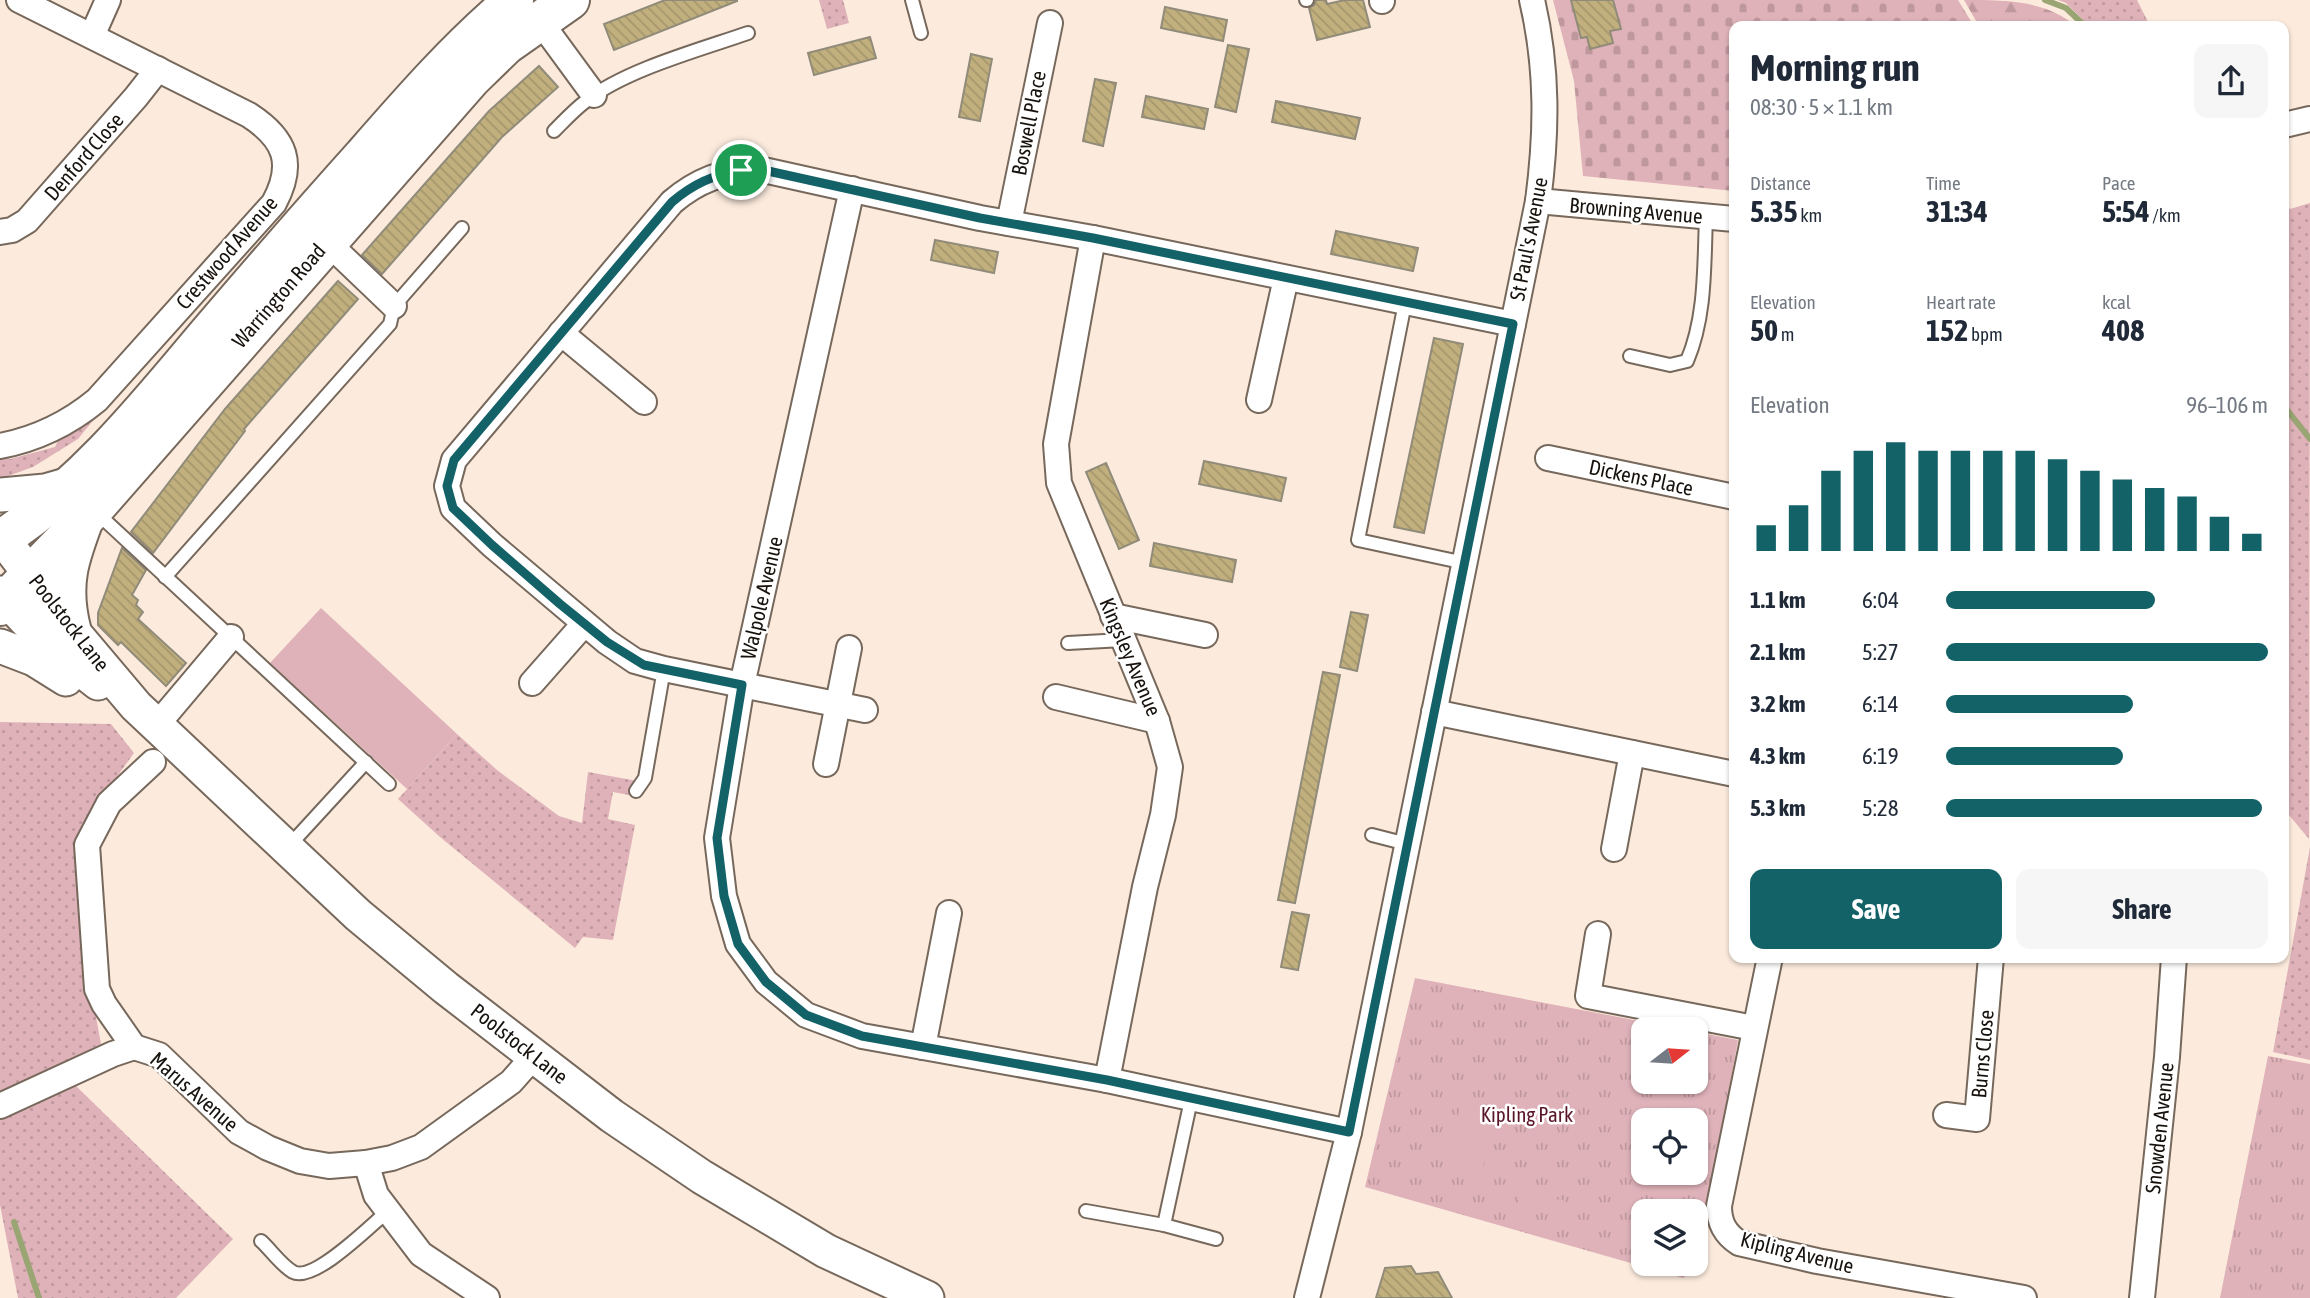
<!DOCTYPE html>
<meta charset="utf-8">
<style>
:root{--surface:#fff;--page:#f6f6f7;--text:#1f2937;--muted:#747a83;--accent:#126268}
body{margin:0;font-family:"Asap Condensed",sans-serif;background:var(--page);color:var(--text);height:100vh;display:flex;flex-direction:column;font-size:26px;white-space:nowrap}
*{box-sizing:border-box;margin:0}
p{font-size:23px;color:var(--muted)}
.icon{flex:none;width:38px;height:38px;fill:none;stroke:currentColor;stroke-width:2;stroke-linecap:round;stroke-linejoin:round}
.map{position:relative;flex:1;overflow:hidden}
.drawer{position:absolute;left:1729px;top:21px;width:560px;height:942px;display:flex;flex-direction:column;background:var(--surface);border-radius:14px;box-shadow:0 2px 5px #0004}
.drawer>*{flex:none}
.needle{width:46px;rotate:73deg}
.buttons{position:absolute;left:1631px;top:1017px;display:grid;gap:14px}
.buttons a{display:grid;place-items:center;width:77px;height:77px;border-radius:14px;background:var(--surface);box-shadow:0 2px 5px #0004;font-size:35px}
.pin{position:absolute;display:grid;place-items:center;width:60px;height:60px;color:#fff;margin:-30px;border:4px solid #fff;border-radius:50%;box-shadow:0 2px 7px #0007}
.round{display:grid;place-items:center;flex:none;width:74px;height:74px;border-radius:14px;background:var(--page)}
.summary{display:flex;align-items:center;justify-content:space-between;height:119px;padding:0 21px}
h1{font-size:38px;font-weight:700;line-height:52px}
.figures{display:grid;grid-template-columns:repeat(3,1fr);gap:10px;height:119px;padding:7px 21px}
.figures div{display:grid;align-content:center}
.figures b{font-size:30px;font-weight:700}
.figures small{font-size:19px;font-weight:400}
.figures p{font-size:19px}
.chart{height:196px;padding:14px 21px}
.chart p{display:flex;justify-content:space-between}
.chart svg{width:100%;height:126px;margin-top:7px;stroke:var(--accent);stroke-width:6}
.action{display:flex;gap:14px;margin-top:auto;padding:14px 21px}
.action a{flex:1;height:80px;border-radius:14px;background:var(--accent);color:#fff;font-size:28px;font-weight:700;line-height:80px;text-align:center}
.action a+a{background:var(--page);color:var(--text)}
ul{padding:0 21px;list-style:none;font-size:23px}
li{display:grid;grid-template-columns:112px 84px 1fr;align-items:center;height:52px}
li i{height:18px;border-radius:9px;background:var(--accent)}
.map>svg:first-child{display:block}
.grass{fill:url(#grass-dots)}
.forest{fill:url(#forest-firs)}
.cemetery{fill:url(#cemetery-stones)}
.park{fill:url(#park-tufts);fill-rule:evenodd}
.garden{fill:#dfb2b9}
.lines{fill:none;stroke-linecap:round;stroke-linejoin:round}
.stream{stroke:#99a573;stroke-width:6}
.building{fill:url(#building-back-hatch);stroke:#918b79;stroke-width:2}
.lane-casing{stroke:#77685c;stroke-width:16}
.street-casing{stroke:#77685c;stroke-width:28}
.secondary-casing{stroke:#77685c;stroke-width:37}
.highway-casing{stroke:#77685c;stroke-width:42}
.lane{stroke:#fff;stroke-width:12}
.street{stroke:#fff;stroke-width:24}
.secondary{stroke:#fff;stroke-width:33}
.highway{stroke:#fff;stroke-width:38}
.route-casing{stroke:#fff;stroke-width:14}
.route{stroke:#126268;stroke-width:9}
.labels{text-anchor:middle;stroke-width:5;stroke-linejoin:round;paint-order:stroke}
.street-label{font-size:21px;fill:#17120d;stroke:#fff}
.park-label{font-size:21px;fill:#5a1629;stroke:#fff}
</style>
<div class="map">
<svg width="2310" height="1298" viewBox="0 0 2310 1298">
<defs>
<pattern id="grass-dots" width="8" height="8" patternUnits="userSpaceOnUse" patternTransform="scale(1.75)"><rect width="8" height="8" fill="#dfb2b9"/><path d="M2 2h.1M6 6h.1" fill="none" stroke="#bf989e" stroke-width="1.8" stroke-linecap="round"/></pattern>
<pattern id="forest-firs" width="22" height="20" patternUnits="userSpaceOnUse" patternTransform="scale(1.75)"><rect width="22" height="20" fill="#dfb2b9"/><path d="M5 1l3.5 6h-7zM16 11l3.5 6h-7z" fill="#bf989e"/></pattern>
<pattern id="cemetery-stones" width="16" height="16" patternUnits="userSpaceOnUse" patternTransform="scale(1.75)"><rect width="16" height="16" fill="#dfb2b9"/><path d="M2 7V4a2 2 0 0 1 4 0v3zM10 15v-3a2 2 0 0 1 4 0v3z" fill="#bf989e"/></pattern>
<pattern id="park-tufts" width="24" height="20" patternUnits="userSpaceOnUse" patternTransform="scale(1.75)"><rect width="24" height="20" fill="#dfb2b9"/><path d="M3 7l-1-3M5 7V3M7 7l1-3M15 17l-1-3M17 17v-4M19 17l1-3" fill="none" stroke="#bf989e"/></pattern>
<pattern id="building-back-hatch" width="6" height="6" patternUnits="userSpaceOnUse" patternTransform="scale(1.75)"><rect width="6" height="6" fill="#c1b07e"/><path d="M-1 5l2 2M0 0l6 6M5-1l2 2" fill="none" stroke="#a5966c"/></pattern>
</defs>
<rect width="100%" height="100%" fill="#fcebdd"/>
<g class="grass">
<polygon points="819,0 843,0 849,23 827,29"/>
<polygon points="2058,0 2137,0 2150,26 2089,26 2066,3"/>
<polygon points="287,203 195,310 104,407 78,439 33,467 0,479 0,453 10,459 55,447 60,436"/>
<polygon points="2284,203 2290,209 2310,203 2309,839 2284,809"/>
<polygon points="0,722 111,724 134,753 83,824 79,883 90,984 101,1044 0,1093"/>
<polygon points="457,734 497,770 559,816 582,823 588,772 643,782 640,797 613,792 608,819 635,825 613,940 583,937 575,948 440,837 398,799"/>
<polygon points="2310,847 2310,1060 2273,1052"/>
<polygon points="76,1086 233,1239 176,1298 18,1298 0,1205 0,1120"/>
</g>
<path class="forest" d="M1964,0c41,0 81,0 112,26h-97z"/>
<polygon class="cemetery" points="1553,0 1958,0 1974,26 1734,26 1734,191 1583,176 1574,81"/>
<g class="park">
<path d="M1415,978l266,51h-38v53h53v-50l42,8 -41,228 -14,10 -318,-91zM1643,1120h53v52h-53zM1643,1211h53v53h-53z"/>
<polygon points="2268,1056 2310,1064 2310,1298 2220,1298"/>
</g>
<g class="garden">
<polygon points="321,608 457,734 407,789 270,663"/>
<polygon points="1460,1107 1494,1115 1480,1181 1445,1174"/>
<polygon points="1520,1183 1530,1185 1529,1197 1563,1200 1567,1212 1518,1207"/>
</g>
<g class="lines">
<g class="stream">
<polyline points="2045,0 2066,8 2085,26"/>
<polyline points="2284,406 2310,439"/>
<polyline points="14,1222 39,1298"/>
</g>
</g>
<g class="building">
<polygon points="665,0 737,0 737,1 614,50 604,24"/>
<polygon points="1316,0 1326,0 1327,4 1345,0 1363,0 1370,27 1317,40 1309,8 1314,5"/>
<polygon points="1571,0 1613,0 1621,29 1610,31 1613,43 1590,49 1587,37 1581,38"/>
<polygon points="1165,7 1227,20 1223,41 1161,28"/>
<polygon points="870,37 876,58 814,75 808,53"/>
<polygon points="1228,45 1249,49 1236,112 1215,107"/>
<polygon points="971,54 992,59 980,121 959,117"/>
<polygon points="539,66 558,87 502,137 382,274 362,255 489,111"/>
<polygon points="1095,79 1116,83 1103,146 1083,141"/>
<polygon points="1146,96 1208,109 1204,129 1142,117"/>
<polygon points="1276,101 1360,118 1355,139 1272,122"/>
<polygon points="1336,231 1418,248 1413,271 1331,254"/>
<polygon points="935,240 998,252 994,273 931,260"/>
<polygon points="338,281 358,299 244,429 245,431 153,553 131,532 225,409"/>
<polygon points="1434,338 1463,344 1424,533 1394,527"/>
<polygon points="1204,461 1286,478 1281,501 1199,484"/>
<polygon points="1106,463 1139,540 1119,549 1086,472"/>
<polygon points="1154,543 1236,560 1232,582 1150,566"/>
<polygon points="122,548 146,570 132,595 138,600 136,605 143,612 138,619 186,663 166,686 121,642 118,645 98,625 98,613"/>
<polygon points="1351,612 1368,615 1357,671 1340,667"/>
<polygon points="1323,672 1340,675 1295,903 1278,900"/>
<polygon points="1292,912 1309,915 1298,970 1281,967"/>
<polygon points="1411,1266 1416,1274 1438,1272 1452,1298 1376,1298 1385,1268"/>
</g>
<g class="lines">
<defs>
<g id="lane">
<polyline points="912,0 921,33"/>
<polyline points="1306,0 1307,0"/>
<path d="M554,131c10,-10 20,-21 32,-30 39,-31 113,-51 162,-68"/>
<polyline points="1405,303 1358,540 1465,563"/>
<path d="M1630,356l40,9 17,-4c19,-44 17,-96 19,-144"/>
<polyline points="96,512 389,784"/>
<polyline points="165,577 390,324 394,306 462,228"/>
<polyline points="1068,643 1123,640"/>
<polyline points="636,791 645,778 664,669"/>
<polyline points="1372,835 1407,844"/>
<polyline points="288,847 366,762"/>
<polyline points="1086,1211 1164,1225 1216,1239"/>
<polyline points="1164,1225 1191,1100"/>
<path d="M261,1241c10,9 20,24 32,31 21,11 78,-47 95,-61"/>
</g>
<g id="street">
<polyline points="1382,0 1382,1"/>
<polyline points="539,20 594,95"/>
<polyline points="92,36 108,0"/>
<polyline points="2284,125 2310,119"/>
<polyline points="852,189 742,685 717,838 724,896 738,944 766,982 806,1015 862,1036 1107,1080 1349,1132"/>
<polyline points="1538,201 1734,219"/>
<polyline points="1009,223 1050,23"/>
<polyline points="0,232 12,230 27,221 136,97 158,69"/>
<polyline points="1093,238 1056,444 1059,483 1157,721 1170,767 1163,815 1145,887 1107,1080"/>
<polyline points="326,241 394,306"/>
<polyline points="561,333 644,402"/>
<polyline points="1259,400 1286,278"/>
<path d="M0,446c37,-7 68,-22 97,-46l177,-197c21,-39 12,-64 -25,-88l-230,-115"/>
<polyline points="1548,458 1734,497"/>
<polyline points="1113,616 1205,635"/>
<polyline points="532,683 584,624"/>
<polyline points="1056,697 1157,721"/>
<path d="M865,710l-201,-41 -29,-8 -28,-19 -115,-97 -39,-37 -6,-22 7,-26 218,-258c28,-24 59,-35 96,-31l212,47 113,20 420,86"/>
<polyline points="1434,712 1734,774"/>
<polyline points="156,726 231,637"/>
<polyline points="153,762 109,803 87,845 97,989 104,1004 134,1047 159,1055 239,1132 268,1148 300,1161 329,1166 366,1163 392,1158 421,1147 511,1082 534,1056"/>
<polyline points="826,764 849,648"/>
<polyline points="1614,849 1632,753"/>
<polyline points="1598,934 1588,996 1754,1028"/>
<path d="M1770,957l-51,249c0,17 6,28 20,37l78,18 207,37"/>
<polyline points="923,1047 949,913"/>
<polyline points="0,1106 113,1054 134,1047"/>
<polyline points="1946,1115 1977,1119 1991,957"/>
<polyline points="366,1163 376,1195 421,1254 487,1298"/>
<path d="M1307,1298l42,-166 189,-931c9,-68 10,-133 -6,-201"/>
<polyline points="2142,1298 2167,1057 2174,957"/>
</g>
<g id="secondary">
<polyline points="0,495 45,491 73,483"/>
<polyline points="0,535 76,635 136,706 358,915 446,988 612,1116 702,1177 826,1251 927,1298"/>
<polyline points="0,593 47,643 98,683"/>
<path d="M74,630c-12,-46 -2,-72 14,-114"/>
<polyline points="0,646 34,659 66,679"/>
</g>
<g id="highway">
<path d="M0,540c83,-54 144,-130 206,-204 52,-61 104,-121 157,-180 48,-55 95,-109 151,-156"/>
<polyline points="0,606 93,510 472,78 506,45 570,0"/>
</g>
</defs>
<use href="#lane" class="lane-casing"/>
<use href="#street" class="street-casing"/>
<use href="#secondary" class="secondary-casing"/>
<use href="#highway" class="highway-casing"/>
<use href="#lane" class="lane"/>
<use href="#street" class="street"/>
<use href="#secondary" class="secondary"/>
<use href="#highway" class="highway"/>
</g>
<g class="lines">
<defs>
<path id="route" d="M741,170l27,1 212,47 113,20 420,86 -164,808 -242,-52 -245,-44 -56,-21 -40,-33 -28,-38 -14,-48 -7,-58 25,-153 -98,-20 -37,-23 -47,-38 -68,-59 -39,-37 -6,-22 7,-26 218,-258c21,-18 41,-27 69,-32z"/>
</defs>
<use href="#route" class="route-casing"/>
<use href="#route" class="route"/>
</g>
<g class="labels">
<g class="street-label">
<text transform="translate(1029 123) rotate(-79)" y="7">Boswell Place</text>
<text transform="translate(84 157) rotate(-49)" y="7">Denford Close</text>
<text transform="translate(1636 211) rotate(5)" y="7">Browning Avenue</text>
<text transform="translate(1529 239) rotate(-79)" y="7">St Paul's Avenue</text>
<text transform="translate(227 253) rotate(-49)" y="7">Crestwood Avenue</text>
<text transform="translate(279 296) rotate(-49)" y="7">Warrington Road</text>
<text transform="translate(1641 478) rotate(12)" y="7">Dickens Place</text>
<text transform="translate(762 598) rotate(-77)" y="7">Walpole Avenue</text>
<text transform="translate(69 623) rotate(52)" y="7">Poolstock Lane</text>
<text transform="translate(1130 657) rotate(67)" y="7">Kingsley Avenue</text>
<text transform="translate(519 1044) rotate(38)" y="7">Poolstock Lane</text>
<text transform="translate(1983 1054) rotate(-85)" y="7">Burns Close</text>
<text transform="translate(194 1092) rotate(41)" y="7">Marus Avenue</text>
<text transform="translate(2160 1128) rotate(-84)" y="7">Snowden Avenue</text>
<text transform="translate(1797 1253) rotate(14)" y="7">Kipling Avenue</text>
</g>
<g class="park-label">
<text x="1527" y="1122">Kipling Park</text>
</g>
</g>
</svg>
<div class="buttons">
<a><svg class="needle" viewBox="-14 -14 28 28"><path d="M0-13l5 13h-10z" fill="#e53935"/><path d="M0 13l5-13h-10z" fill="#747a83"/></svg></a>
<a><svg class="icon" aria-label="locate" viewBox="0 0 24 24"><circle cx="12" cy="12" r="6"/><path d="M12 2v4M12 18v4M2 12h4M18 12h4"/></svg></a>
<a><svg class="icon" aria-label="layers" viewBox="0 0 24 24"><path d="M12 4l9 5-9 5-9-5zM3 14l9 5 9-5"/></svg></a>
</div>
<div class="pin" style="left:741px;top:170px;background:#1e9e55"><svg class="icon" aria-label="arrive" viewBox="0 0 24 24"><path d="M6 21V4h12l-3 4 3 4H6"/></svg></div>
<section class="drawer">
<div class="summary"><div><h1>Morning run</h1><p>08:30 · 5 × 1.1 km</p></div><a class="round"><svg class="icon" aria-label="share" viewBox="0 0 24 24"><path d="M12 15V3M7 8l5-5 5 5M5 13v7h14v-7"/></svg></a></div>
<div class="figures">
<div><p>Distance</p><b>5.35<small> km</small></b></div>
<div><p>Time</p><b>31:34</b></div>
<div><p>Pace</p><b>5:54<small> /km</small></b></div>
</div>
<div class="figures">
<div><p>Elevation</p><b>50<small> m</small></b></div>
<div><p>Heart rate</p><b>152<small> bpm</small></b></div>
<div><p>kcal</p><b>408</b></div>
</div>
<div class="chart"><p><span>Elevation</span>96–106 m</p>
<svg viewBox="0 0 160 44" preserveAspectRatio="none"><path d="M5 44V35M15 44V28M25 44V16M35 44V9M45 44V6M55 44V9M65 44V9M75 44V9M85 44V9M95 44V12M105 44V16M115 44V19M125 44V22M135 44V25M145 44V32M155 44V38"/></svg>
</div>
<ul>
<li><b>1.1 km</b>6:04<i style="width:65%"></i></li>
<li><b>2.1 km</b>5:27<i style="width:100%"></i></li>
<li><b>3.2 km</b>6:14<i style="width:58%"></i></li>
<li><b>4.3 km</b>6:19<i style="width:55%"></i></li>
<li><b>5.3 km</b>5:28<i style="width:98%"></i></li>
</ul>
<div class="action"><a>Save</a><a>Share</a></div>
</section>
</div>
